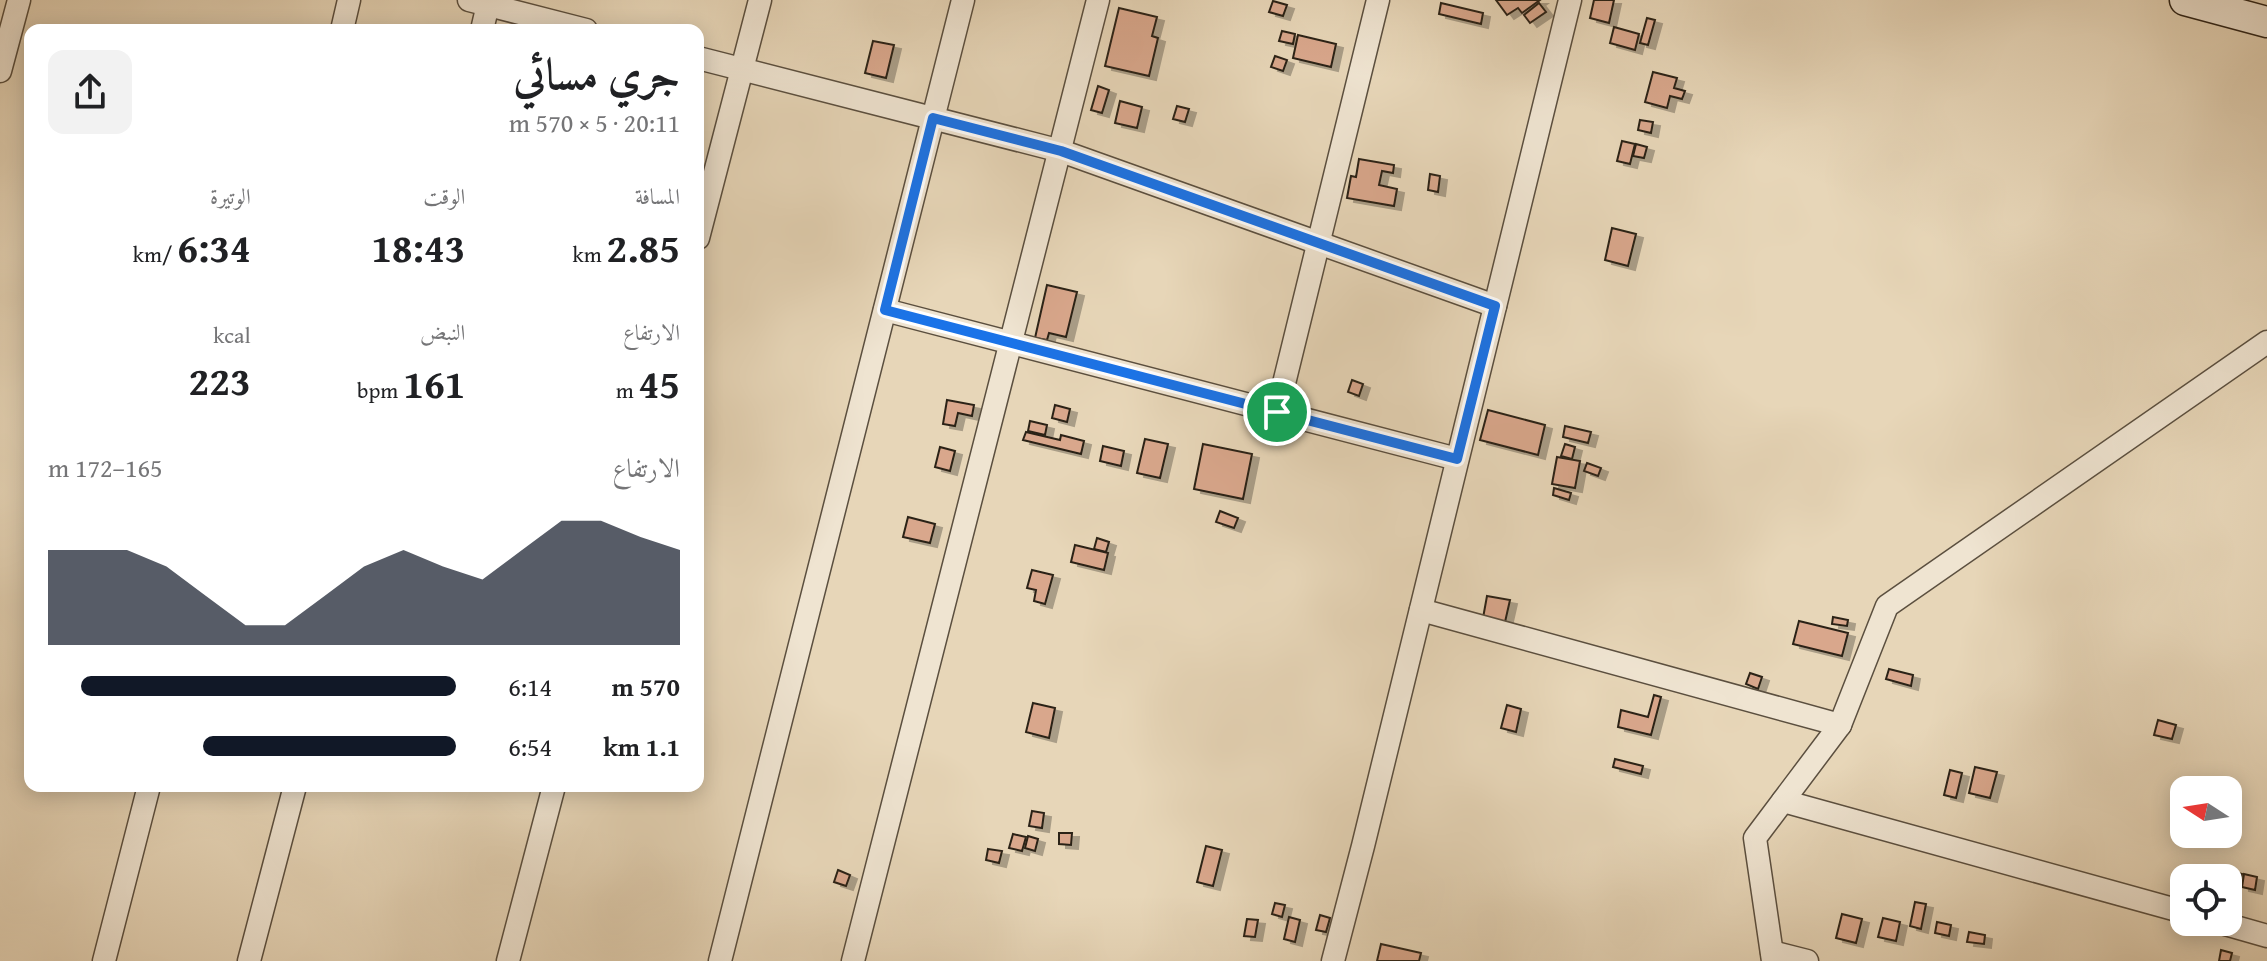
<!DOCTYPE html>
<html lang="ar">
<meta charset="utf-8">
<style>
:root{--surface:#fff;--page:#f2f2f2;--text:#202124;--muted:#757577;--accent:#111827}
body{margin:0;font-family:"Gentium Book Plus",Amiri,serif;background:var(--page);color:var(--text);direction:rtl;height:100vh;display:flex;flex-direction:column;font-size:30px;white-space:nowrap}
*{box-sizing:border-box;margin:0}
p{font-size:26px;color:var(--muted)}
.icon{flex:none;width:44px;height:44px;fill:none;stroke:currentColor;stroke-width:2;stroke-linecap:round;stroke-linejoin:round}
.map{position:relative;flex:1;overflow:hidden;direction:ltr}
.details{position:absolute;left:24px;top:24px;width:680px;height:768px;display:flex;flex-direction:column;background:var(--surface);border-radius:16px;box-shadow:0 4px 20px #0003;direction:rtl}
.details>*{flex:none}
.needle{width:52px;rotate:282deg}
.tools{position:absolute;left:2170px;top:776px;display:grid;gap:16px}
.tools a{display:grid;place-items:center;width:72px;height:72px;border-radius:16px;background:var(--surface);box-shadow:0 4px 20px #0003;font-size:40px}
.pin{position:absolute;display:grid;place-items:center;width:68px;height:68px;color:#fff;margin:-34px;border:4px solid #fff;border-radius:50%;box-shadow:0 2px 8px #0007}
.round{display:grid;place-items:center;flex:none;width:84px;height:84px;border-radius:16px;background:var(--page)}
.headline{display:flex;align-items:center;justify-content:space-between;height:136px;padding:0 24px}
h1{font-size:44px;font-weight:700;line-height:60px}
.metrics{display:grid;grid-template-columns:repeat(3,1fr);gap:12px;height:136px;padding:8px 24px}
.metrics div{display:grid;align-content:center}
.metrics b{font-size:40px;font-weight:700}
.metrics small{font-size:22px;font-weight:400}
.metrics p{font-size:22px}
.chart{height:224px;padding:16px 24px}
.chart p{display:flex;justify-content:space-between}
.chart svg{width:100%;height:144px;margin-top:8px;fill:var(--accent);opacity:.7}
ul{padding:0 24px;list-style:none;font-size:26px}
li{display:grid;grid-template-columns:128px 96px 1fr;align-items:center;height:60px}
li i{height:20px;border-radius:10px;background:var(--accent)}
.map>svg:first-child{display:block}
.building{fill:#d9a78c;stroke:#2c2217;stroke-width:2;filter:url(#shadow)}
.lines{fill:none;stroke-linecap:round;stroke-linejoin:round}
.minor-casing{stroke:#5b4f3f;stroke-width:25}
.secondary-casing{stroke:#2c2217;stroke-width:33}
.minor{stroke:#efe4d1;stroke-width:22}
.secondary{stroke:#efe4d1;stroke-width:30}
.route-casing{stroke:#fff;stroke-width:16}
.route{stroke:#1a73e8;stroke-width:10}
</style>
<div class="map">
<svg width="2267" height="961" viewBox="0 0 2267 961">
<defs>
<filter id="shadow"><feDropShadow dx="7" dy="4" stdDeviation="0" flood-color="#0004"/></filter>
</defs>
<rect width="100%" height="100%" fill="#e7d6b8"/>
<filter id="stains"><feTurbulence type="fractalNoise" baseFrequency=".0025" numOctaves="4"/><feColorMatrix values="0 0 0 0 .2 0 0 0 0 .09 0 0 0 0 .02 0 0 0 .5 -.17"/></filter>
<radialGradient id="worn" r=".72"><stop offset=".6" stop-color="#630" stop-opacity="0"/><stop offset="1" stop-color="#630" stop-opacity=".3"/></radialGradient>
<g class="building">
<polygon points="1496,0 1540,0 1522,13 1518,8 1507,15"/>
<polygon points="1594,0 1614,0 1609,23 1590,18"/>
<polygon points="1273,1 1287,5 1283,16 1269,12"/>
<polygon points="1441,3 1483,13 1481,24 1439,14"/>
<polygon points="1539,3 1546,12 1530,23 1524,15"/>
<polygon points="1119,8 1157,17 1152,36 1158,38 1149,76 1105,66"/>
<polygon points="1647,18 1655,20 1648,45 1640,43"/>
<polygon points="1614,27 1639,34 1635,50 1610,43"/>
<polygon points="1282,31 1295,34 1293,44 1279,41"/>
<polygon points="1298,35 1336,44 1331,67 1293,58"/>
<polygon points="873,41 894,45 886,78 865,73"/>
<polygon points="1275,56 1287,60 1283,71 1271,67"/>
<polygon points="1653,72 1677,78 1674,88 1685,91 1682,99 1670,96 1667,108 1645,102"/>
<polygon points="1098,86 1109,90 1102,113 1091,110"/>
<polygon points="1120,101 1142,107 1137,128 1115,123"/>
<polygon points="1177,106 1189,109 1185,122 1173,119"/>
<polygon points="1640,120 1653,122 1651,133 1638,130"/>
<polygon points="1622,141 1635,144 1630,164 1617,161"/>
<polygon points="1636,144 1647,147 1644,158 1633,156"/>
<polygon points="1359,159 1394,165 1393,173 1382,171 1379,185 1397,189 1394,206 1347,198 1351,176 1356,177"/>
<polygon points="1430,174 1440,176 1438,192 1428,190"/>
<polygon points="1612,228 1636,234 1628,266 1605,260"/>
<polygon points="1047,285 1077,292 1066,337 1049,333 1047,340 1035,338"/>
<polygon points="1352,380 1363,384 1359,396 1348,392"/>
<polygon points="947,400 974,405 972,416 958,413 955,426 943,424"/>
<polygon points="1055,405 1070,409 1067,422 1052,418"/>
<polygon points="1488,410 1545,425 1538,455 1480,440"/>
<polygon points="1030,421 1047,425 1045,435 1028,431"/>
<polygon points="1565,426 1591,432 1588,443 1563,437"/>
<polygon points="1026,432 1060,440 1061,435 1084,441 1081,454 1023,440"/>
<polygon points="1145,439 1168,444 1160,478 1137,473"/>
<polygon points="1203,444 1252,454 1243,499 1194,489"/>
<polygon points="1565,444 1575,447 1572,459 1561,456"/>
<polygon points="1103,446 1124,451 1121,466 1100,461"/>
<polygon points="940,447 955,451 950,471 935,467"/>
<polygon points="1557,457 1580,461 1575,488 1552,484"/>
<polygon points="1587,463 1601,468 1598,476 1584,471"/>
<polygon points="1554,488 1571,493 1569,500 1553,495"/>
<polygon points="1220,511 1238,518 1234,528 1216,522"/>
<polygon points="908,517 935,524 930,543 903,537"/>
<polygon points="1097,538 1109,542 1106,552 1094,549"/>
<polygon points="1075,545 1108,553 1104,570 1071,562"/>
<polygon points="1032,570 1053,575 1045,604 1034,601 1036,590 1027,588"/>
<polygon points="1487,596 1510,600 1505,622 1483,618"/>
<polygon points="1833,617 1848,620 1847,626 1832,624"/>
<polygon points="1799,621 1848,633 1842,656 1793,644"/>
<polygon points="1889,669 1913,675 1911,686 1886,679"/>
<polygon points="1750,673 1762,677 1758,689 1746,684"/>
<polygon points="1654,695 1661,697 1651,735 1618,727 1621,710 1648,717"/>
<polygon points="1033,703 1055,708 1049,738 1026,732"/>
<polygon points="1507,705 1521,709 1516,732 1501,728"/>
<polygon points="2158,720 2176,725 2172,739 2154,735"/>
<polygon points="1615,759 1643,766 1641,774 1613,767"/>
<polygon points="1975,767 1997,772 1990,798 1969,793"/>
<polygon points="1950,770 1962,773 1956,798 1944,795"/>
<polygon points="1032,811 1044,813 1042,828 1029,826"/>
<polygon points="1059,833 1072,833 1071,845 1059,844"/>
<polygon points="1013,834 1026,837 1022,851 1009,848"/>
<polygon points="1028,836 1038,839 1035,851 1025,848"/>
<polygon points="1206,846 1222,850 1213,886 1197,882"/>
<polygon points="988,849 1002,851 999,863 986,860"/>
<polygon points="838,870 850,875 846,886 834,882"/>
<polygon points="2230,871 2242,874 2240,884 2228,881"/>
<polygon points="2244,874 2257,877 2255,890 2242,887"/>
<polygon points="1915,902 1926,904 1921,929 1910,926"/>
<polygon points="1275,903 1285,905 1282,917 1272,914"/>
<polygon points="1842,914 1862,919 1856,943 1836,938"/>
<polygon points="1320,915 1330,918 1326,932 1316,930"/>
<polygon points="1289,917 1300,920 1295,942 1284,939"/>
<polygon points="1883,918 1900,922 1896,941 1878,937"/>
<polygon points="1247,919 1258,920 1255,937 1244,936"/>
<polygon points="1937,922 1951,925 1949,936 1935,933"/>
<polygon points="1969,932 1985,935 1984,944 1967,942"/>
<polygon points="1381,944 1421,953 1419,961 1377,961"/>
<polygon points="2221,950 2232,953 2230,961 2219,961"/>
</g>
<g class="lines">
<defs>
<g id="minor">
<polyline points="469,0 586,30"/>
<polyline points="342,30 349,0"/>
<polyline points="482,30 489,0"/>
<polyline points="698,58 1061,151 1495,306"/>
<polyline points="0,71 19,0"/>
<polyline points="698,238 760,0"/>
<polyline points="885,310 1457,459"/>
<polyline points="1277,412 1378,0"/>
<polyline points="1421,610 1840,725"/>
<polyline points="1783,801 2184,912"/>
<polyline points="2218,922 2267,936"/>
<polyline points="1772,952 1807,961"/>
<polyline points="104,961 149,786"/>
<polyline points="249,961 295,786"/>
<polyline points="508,961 554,786"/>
<polyline points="720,961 963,0"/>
<polyline points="853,961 1098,0"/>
<polyline points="1333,961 1363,846 1570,0"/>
<polyline points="1773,961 1755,838 1840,725 1887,606 2267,342"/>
</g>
<polyline id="secondary" points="2185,0 2267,22"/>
</defs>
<use href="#minor" class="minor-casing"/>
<use href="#secondary" class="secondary-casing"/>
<use href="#minor" class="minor"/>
<use href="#secondary" class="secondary"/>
</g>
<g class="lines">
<defs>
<polygon id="route" points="933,118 1061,151 1495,306 1457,459 885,310"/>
</defs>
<use href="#route" class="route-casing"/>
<use href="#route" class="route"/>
</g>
<rect width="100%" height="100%" filter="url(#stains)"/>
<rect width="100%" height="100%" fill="url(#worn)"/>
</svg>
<div class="tools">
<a><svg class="needle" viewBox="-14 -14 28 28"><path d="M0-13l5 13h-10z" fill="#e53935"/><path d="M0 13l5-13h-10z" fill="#757577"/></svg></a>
<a><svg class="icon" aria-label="locate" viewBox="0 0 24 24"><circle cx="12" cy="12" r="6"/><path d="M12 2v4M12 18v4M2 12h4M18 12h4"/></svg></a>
</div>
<div class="pin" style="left:1277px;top:412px;background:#1e9e55"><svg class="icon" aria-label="arrive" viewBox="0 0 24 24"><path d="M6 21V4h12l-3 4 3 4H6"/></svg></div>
<section class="details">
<div class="headline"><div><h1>جري مسائي</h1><p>20:11 · 5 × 570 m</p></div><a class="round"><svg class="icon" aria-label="share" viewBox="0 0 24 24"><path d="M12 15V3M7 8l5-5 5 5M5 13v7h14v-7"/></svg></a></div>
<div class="metrics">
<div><p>المسافة</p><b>2.85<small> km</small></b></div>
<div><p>الوقت</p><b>18:43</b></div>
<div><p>الوتيرة</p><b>6:34<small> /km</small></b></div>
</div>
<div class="metrics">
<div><p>الارتفاع</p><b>45<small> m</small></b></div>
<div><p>النبض</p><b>161<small> bpm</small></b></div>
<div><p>kcal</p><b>223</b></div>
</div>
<div class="chart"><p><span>الارتفاع</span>165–172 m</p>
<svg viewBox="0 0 160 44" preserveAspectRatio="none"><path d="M0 44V15L10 15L20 15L30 20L40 29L50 38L60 38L70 29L80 20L90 15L100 20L110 24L120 15L130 6L140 6L150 11L160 15V44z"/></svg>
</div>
<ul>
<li><b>570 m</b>6:14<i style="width:92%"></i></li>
<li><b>1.1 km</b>6:54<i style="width:62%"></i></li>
</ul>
</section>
</div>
